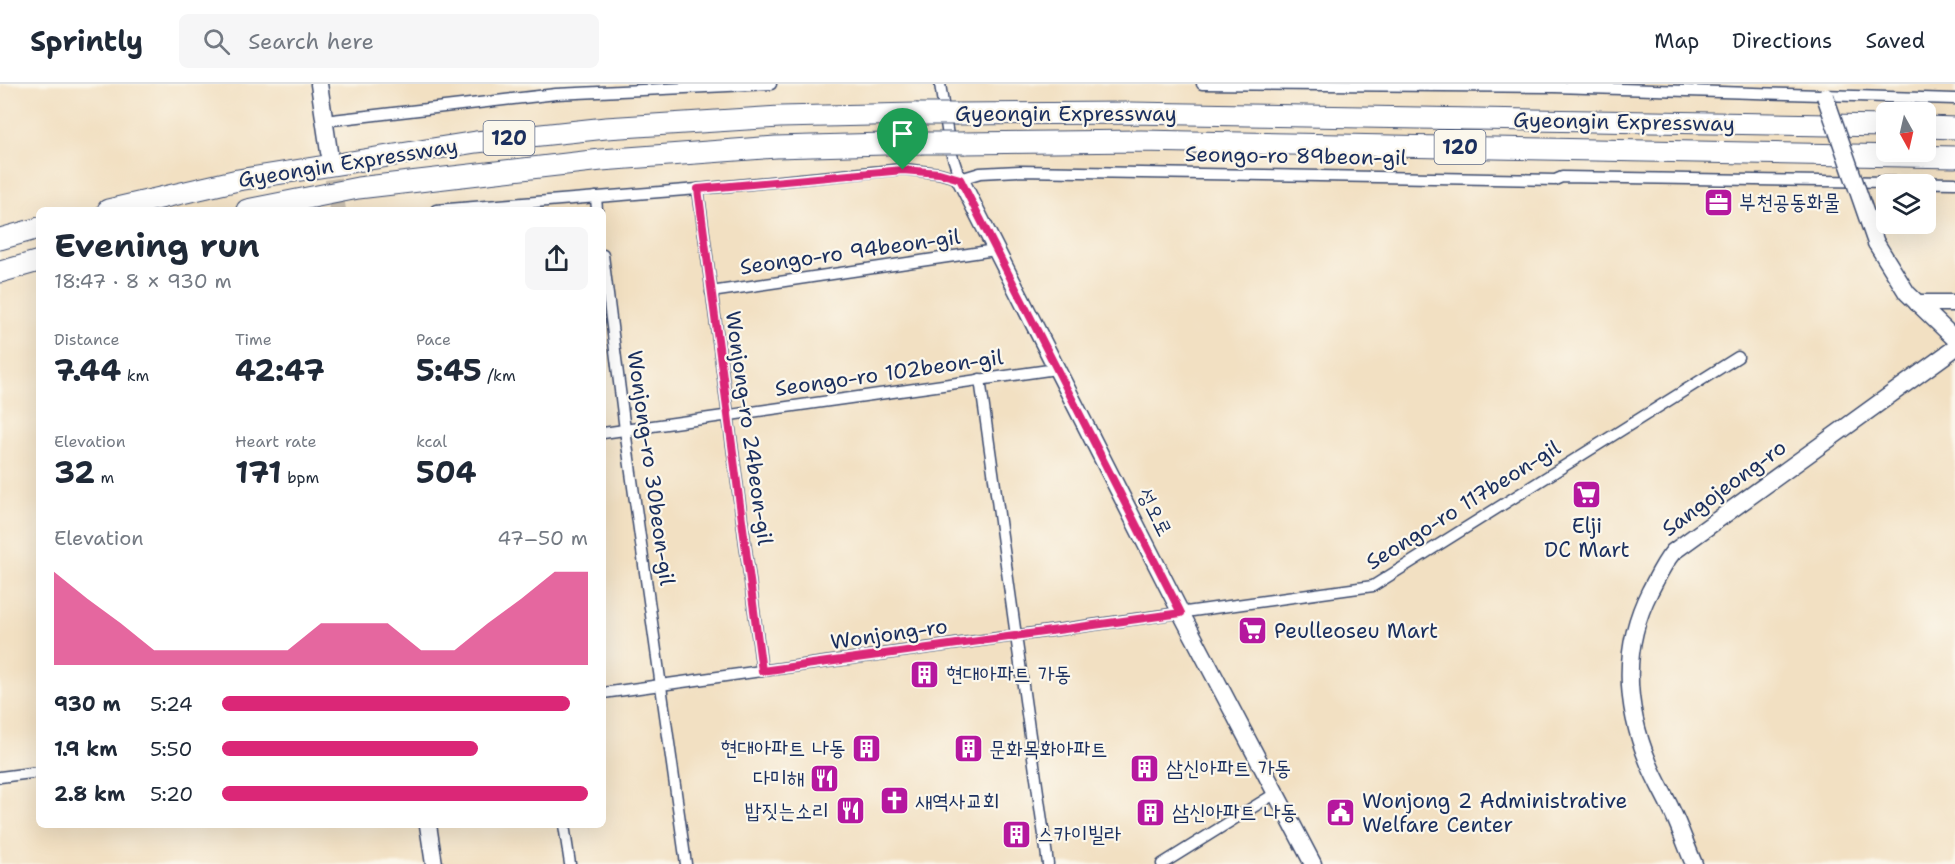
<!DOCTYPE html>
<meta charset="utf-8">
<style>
:root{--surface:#fff;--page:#f6f6f7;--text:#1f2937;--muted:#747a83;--line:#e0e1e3;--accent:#db2777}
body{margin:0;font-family:"Shantell Sans","Poor Story",sans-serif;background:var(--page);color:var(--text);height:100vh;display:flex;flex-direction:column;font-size:22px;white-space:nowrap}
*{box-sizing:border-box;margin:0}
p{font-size:20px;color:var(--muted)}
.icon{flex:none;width:33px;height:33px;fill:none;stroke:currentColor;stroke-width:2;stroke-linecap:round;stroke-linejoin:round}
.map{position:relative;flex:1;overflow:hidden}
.details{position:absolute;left:36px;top:123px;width:570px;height:621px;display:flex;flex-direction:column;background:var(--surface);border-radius:9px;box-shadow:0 6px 24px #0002}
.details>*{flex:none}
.needle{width:39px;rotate:172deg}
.buttons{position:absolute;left:1876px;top:18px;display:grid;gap:12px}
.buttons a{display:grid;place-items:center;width:60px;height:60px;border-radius:9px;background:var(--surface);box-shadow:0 6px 24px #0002;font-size:30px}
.pin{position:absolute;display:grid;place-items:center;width:51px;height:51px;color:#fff;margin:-62px -26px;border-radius:50% 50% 50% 0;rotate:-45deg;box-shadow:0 0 6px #0007}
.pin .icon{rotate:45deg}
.round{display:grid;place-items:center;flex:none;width:63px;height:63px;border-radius:9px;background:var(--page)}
.head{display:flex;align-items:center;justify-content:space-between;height:102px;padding:0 18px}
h1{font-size:33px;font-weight:700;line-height:45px}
.stats{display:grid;grid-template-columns:repeat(3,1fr);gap:9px;height:102px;padding:6px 18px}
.stats div{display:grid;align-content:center}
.stats b{font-size:30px;font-weight:700}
.stats small{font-size:16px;font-weight:400}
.stats p{font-size:16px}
.chart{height:168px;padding:12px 18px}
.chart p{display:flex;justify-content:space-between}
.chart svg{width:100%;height:108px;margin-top:6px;fill:var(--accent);opacity:.7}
ul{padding:0 18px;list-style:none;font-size:20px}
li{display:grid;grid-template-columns:96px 72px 1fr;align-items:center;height:45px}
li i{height:15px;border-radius:8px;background:var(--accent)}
header{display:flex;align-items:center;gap:36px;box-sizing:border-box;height:84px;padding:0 30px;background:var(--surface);border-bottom:2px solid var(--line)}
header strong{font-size:28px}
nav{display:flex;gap:33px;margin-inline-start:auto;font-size:21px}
.search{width:420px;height:54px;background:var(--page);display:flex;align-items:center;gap:15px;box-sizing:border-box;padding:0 21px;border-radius:9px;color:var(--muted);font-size:22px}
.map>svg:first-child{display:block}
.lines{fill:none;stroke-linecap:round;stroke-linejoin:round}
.secondary-tunnel{stroke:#c7bdae;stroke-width:16;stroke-dasharray:16 8;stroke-linecap:butt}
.street-casing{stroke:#3b4a6d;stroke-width:13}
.secondary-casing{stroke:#3b4a6d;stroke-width:19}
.highway-casing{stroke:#3b4a6d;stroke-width:23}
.street{stroke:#fff;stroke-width:10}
.secondary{stroke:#fff;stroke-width:16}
.highway{stroke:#fff;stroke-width:21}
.secondary-bridge-casing{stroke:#3b4a6d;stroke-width:19;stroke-linecap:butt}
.highway-bridge-casing{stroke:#3b4a6d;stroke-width:23;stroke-linecap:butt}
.secondary-bridge{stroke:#fff;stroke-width:16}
.highway-bridge{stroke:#fff;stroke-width:21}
.route-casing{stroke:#fff;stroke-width:12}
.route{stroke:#db2777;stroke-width:8}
.labels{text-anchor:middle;stroke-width:4.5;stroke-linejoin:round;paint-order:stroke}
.shield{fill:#fbf7ec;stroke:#5e6b89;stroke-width:1.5}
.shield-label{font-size:20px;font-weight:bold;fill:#1b2f5e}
.street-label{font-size:21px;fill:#1b2f5e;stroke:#fbf7ec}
.poi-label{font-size:21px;fill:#1b2f5e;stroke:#fbf7ec;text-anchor:start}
</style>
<header>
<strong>Sprintly</strong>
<div class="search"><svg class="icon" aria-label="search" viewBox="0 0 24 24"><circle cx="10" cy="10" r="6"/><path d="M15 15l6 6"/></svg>Search here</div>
<nav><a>Map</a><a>Directions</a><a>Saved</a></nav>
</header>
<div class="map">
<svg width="1955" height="780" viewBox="0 0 1955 780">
<rect width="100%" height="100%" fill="#fbf7ec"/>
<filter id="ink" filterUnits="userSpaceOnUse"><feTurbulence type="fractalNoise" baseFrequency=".0167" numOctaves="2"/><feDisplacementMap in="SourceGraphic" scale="12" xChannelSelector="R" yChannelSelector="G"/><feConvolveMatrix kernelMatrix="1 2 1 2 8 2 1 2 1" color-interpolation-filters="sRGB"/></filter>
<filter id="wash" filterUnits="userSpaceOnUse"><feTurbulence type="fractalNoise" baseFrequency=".008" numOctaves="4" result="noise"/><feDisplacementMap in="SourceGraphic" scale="24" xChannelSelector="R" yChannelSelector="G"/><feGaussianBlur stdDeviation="1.35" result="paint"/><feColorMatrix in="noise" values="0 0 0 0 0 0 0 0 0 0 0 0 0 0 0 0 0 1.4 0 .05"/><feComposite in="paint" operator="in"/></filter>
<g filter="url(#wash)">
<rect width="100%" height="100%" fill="#f2e0c2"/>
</g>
<g filter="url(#ink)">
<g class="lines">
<polyline class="secondary-tunnel" points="329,71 338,126"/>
<defs>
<g id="street">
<polyline points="940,0 950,65 960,95"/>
<polyline points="1202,0 1554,3 1955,15"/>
<polyline points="324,37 556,10 771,0"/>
<polyline points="960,95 980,89 1019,87 1555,96 1562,93 1955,99"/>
<polyline points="698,105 762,587"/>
<polyline points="596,113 597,126"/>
<polyline points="436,126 698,105 903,85 939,89 960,95"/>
<polyline points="603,171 625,346 686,780"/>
<polyline points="711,208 995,166"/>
<polyline points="980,295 1048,780"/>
<polyline points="603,349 1056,285"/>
<polyline points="603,609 1373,502 1738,273"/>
<polyline points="0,693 39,688"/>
<polyline points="564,741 570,780"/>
<polyline points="1162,780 1276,709"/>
</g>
<g id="secondary">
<polyline points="319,0 329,68"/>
<polyline points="960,95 1181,529 1313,780"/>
<polyline points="1876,159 1907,209 1955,255"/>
<polyline points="1917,219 1955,219"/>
<polyline points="428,741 434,780"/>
<path d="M1694,780c-8,-18 -14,-37 -23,-55 -7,-15 -16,-30 -22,-45 -24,-58 -28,-116 1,-173 7,-13 13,-27 23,-39l282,-204"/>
</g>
<g id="highway">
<polyline points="957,30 1130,29 1887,42"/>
<polyline points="1926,43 1955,44"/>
<polyline points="965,59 1141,57 1955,73"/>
<polyline points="108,126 238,96 476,58 606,44 780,33 916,30"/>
<polyline points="247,126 358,104 601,76 776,63 921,59"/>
<polyline points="0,155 39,144"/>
<polyline points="0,188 39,177"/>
</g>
</defs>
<use href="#street" class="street-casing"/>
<use href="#secondary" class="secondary-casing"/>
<use href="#highway" class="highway-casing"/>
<use href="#street" class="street"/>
<use href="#secondary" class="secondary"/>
<use href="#highway" class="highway"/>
<defs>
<polyline id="secondary-bridge" points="1825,12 1876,159"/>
<g id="highway-bridge">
<polyline points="916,30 957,30"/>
<polyline points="921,59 965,59"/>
</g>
</defs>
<use href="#secondary-bridge" class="secondary-bridge-casing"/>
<use href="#highway-bridge" class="highway-bridge-casing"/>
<use href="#secondary-bridge" class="secondary-bridge"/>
<use href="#highway-bridge" class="highway-bridge"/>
</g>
</g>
<g class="lines" filter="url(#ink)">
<defs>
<polygon id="route" points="903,86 939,89 960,95 1181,529 762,587 698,105"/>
</defs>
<use href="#route" class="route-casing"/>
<use href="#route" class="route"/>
</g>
<defs>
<symbol id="office-square" viewBox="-11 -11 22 22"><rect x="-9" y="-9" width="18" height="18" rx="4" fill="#b5179e" stroke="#fbf7ec"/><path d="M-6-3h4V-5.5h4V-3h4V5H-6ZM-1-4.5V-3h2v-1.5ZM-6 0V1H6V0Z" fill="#fff"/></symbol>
<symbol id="supermarket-square" viewBox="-11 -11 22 22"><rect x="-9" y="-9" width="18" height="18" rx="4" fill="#b5179e" stroke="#fbf7ec"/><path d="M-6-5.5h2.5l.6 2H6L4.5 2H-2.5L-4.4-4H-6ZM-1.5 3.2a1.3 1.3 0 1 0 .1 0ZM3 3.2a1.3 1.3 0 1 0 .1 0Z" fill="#fff"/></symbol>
<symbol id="building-square" viewBox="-11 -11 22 22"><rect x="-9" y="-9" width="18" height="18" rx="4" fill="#b5179e" stroke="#fbf7ec"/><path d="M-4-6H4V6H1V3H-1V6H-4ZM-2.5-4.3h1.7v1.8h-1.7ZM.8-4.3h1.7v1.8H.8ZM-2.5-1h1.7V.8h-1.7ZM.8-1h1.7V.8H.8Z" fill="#fff"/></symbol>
<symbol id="restaurant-square" viewBox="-11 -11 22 22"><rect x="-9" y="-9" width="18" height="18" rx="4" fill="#b5179e" stroke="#fbf7ec"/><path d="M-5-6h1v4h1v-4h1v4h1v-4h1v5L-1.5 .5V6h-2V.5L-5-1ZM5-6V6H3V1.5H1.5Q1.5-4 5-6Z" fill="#fff"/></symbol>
<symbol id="church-square" viewBox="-11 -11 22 22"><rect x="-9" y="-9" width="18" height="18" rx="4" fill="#b5179e" stroke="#fbf7ec"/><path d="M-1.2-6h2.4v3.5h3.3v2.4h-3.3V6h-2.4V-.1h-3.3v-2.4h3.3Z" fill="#fff"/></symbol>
<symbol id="civic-square" viewBox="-11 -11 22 22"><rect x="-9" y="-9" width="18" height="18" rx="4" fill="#b5179e" stroke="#fbf7ec"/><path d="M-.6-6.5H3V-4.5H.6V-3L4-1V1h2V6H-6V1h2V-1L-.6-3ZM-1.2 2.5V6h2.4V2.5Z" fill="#fff"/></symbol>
</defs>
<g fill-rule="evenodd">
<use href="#office-square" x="1702" y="102" width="33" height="33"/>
<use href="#supermarket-square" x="1570" y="394" width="33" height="33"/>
<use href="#supermarket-square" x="1236" y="530" width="33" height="33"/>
<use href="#building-square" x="908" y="574" width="33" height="33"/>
<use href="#building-square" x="850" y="648" width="33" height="33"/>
<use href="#building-square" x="952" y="648" width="33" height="33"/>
<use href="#building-square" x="1128" y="668" width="33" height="33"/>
<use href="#restaurant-square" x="808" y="678" width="33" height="33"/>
<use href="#church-square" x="878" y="700" width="33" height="33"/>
<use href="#restaurant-square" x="834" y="710" width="33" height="33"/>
<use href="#building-square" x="1134" y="712" width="33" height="33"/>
<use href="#civic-square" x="1324" y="712" width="33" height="33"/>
<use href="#building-square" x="1000" y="734" width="33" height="33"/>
</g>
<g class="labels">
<g class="shield">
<rect x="483.5" y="37" width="51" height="34" rx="4.5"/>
<rect x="1434.5" y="46" width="51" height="34" rx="4.5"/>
</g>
<g class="shield-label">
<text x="509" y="61">120</text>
<text x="1460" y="70">120</text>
</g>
<g class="street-label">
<text x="1066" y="37">Gyeongin Expressway</text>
<text transform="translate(1624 38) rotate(1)" y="7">Gyeongin Expressway</text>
<text transform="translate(1296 72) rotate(1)" y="7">Seongo-ro 89beon-gil</text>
<text transform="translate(348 79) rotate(-9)" y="7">Gyeongin Expressway</text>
<text transform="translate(850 168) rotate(-8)" y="7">Seongo-ro 94beon-gil</text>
<text transform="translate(889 289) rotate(-8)" y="7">Seongo-ro 102beon-gil</text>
<text transform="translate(749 344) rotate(82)" y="7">Wonjong-ro 24beon-gil</text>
<text transform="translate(651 384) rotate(82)" y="7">Wonjong-ro 30beon-gil</text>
<text transform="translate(1724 404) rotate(-36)" y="7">Sangojeong-ro</text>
<text transform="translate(1463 421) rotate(-32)" y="7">Seongo-ro 117beon-gil</text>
<text transform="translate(1155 428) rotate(63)" y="7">성오로</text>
<text transform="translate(889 550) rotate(-8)" y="7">Wonjong-ro</text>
</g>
<g class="poi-label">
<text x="1739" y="125">부천공동화물</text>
<text x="1587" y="449" text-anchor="middle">Elji<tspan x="1587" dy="24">DC Mart</tspan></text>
<text x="1274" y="554">Peulleoseu Mart</text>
<text x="946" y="597">현대아파트 가동</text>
<text x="846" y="671" text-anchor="end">현대아파트 나동</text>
<text x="989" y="672">문화목화아파트</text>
<text x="1166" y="691">삼신아파트 가동</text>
<text x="804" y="701" text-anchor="end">다미해</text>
<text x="915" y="724">새역사교회</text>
<text x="1362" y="724">Wonjong 2 Administrative<tspan x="1362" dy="24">Welfare Center</tspan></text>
<text x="829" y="734" text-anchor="end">밥짓는소리</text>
<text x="1172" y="735">삼신아파트 나동</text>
<text x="1037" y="757">스카이빌라</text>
</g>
</g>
</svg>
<div class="buttons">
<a><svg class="needle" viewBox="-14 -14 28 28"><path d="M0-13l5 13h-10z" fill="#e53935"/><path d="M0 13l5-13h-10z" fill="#747a83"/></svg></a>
<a><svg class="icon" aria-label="layers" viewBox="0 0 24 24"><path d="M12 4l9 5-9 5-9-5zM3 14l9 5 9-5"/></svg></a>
</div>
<div class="pin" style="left:903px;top:86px;background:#1e9e55"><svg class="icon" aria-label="arrive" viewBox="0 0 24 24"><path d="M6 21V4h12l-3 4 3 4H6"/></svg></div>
<section class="details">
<div class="head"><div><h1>Evening run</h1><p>18:47 · 8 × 930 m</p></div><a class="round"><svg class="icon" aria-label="share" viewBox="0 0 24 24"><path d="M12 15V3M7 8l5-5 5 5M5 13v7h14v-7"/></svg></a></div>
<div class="stats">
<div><p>Distance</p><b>7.44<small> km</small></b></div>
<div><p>Time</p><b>42:47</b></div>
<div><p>Pace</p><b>5:45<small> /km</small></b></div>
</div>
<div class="stats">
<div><p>Elevation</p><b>32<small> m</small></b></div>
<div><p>Heart rate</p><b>171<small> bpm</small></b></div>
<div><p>kcal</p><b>504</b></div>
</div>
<div class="chart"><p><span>Elevation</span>47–50 m</p>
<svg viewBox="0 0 160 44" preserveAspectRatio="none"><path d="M0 44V6L10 17L20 27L30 38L40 38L50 38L60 38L70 38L80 27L90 27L100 27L110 38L120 38L130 27L140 17L150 6L160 6V44z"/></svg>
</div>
<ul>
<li><b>930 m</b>5:24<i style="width:95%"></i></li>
<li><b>1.9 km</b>5:50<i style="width:70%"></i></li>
<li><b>2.8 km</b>5:20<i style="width:100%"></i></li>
</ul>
</section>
</div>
